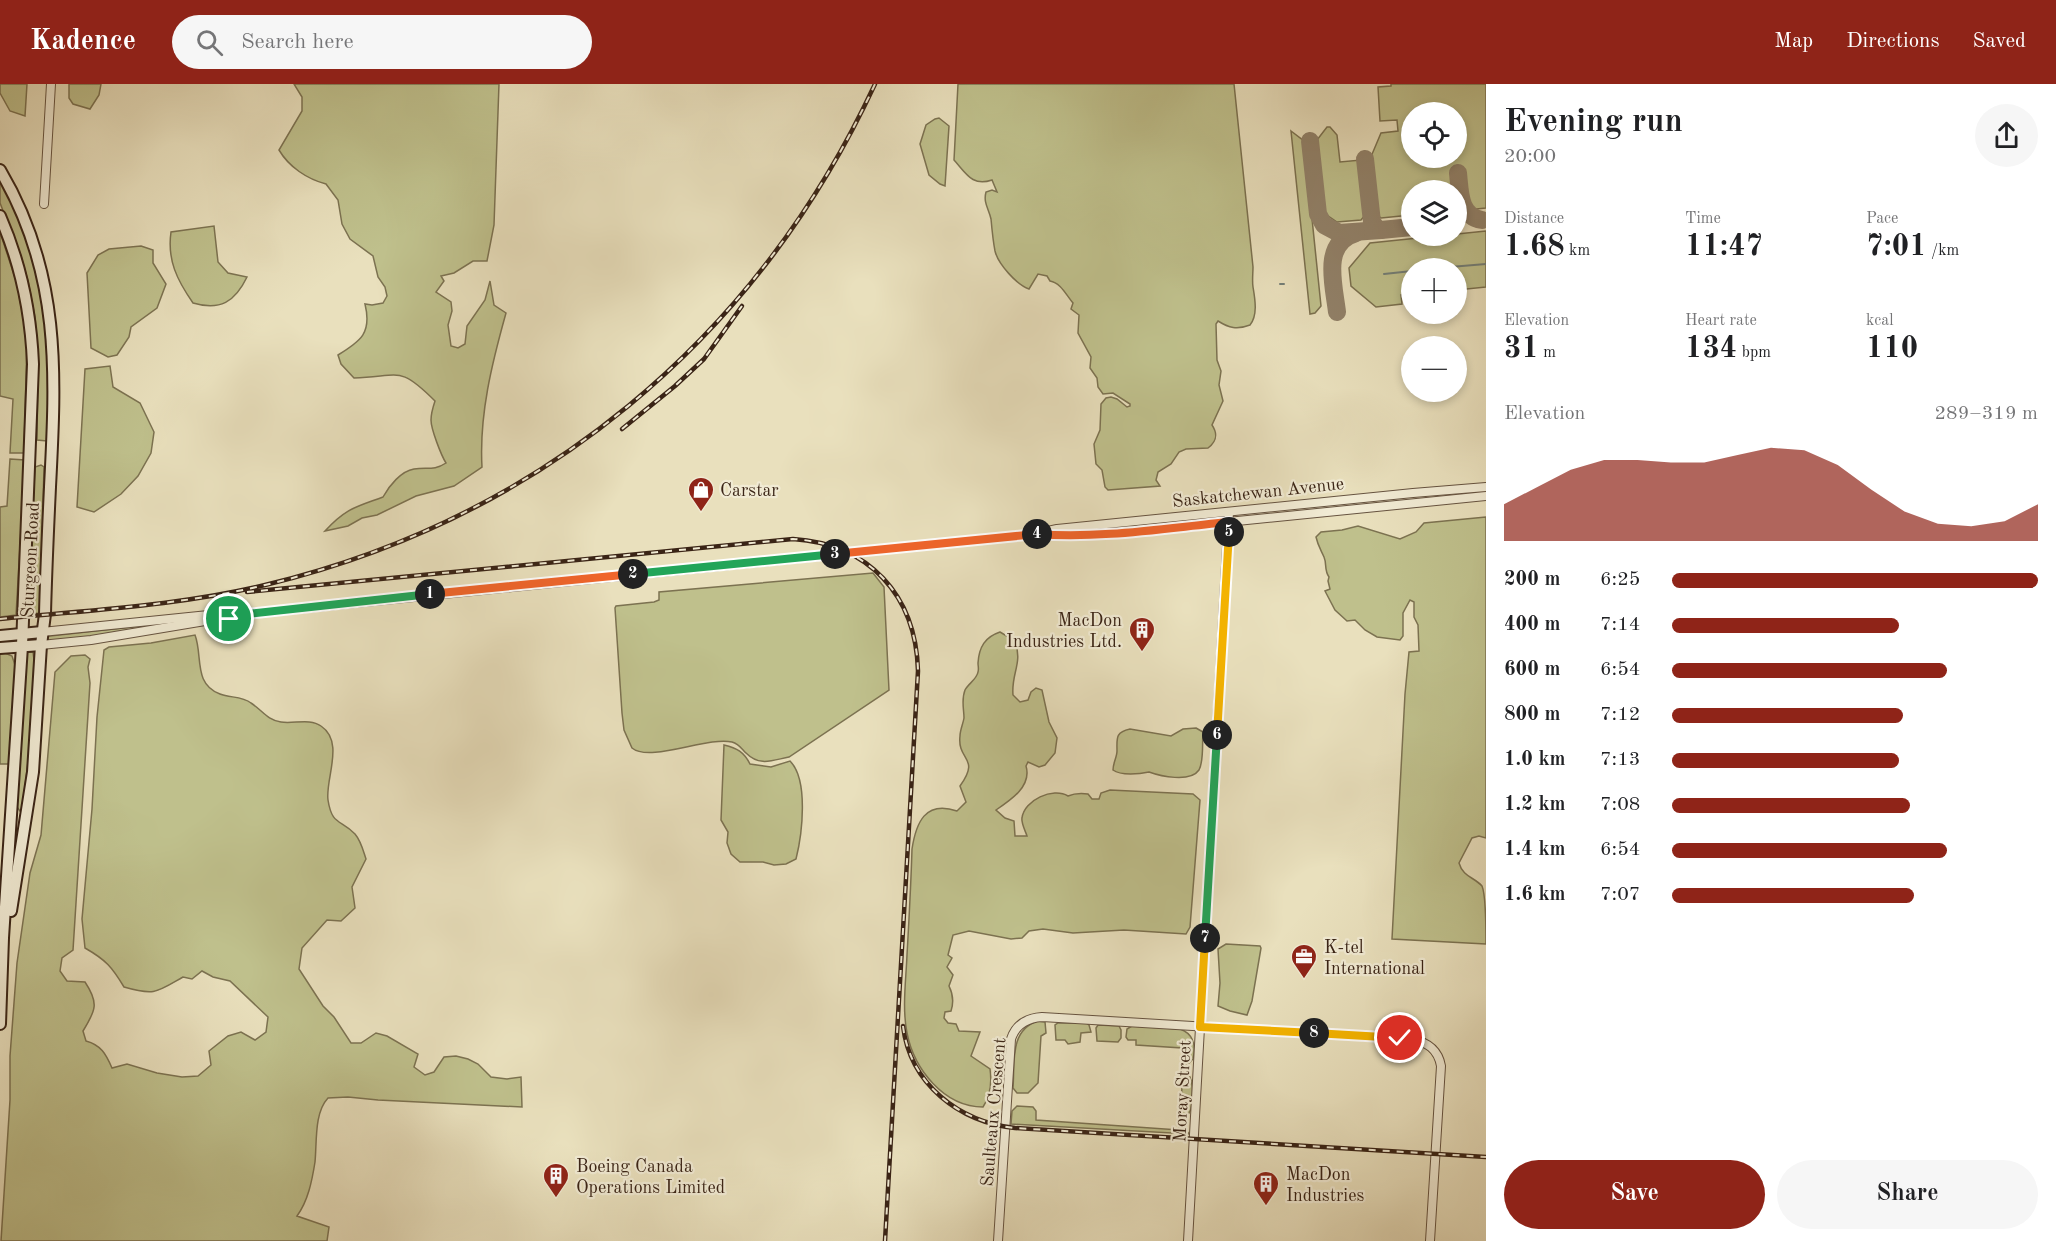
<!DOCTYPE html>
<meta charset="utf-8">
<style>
:root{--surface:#fff;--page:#f6f6f6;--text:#202124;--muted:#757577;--accent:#8f2418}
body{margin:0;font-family:"Old Standard TT",serif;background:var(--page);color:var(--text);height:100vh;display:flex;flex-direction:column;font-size:22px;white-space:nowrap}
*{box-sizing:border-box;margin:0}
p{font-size:20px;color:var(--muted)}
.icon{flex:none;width:33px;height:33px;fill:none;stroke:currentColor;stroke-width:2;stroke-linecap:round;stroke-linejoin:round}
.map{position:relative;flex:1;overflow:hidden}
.details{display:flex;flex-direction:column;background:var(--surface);width:570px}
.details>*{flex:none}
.buttons{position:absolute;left:1401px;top:18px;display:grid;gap:12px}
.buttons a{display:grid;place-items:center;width:66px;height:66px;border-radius:50%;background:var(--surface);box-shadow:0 3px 9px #0003;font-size:30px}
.pin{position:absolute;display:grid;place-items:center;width:51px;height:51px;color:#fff;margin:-26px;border:3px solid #fff;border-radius:50%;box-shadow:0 2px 6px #0007}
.km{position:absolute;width:30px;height:30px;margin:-15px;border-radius:50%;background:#222;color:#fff;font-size:16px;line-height:30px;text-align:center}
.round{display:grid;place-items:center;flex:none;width:63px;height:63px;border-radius:32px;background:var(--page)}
.headline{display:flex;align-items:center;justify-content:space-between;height:102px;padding:0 18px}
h1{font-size:33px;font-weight:700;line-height:45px}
.figures{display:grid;grid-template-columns:repeat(3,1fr);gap:9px;height:102px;padding:6px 18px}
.figures div{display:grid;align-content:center}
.figures b{font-size:30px;font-weight:700}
.figures small{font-size:16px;font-weight:400}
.figures p{font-size:16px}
.chart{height:168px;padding:12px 18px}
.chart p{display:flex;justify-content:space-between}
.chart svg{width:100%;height:108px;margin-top:6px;fill:var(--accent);opacity:.7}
.cta{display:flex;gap:12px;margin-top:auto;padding:12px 18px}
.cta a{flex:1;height:69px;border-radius:36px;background:var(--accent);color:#fff;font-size:24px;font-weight:700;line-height:69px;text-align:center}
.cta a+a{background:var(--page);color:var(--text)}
ul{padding:0 18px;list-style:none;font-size:20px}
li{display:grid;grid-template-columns:96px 72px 1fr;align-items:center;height:45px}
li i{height:15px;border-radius:8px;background:var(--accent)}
header{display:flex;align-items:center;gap:36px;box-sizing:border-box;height:84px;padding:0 30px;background:var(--accent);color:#fff}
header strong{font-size:28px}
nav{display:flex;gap:33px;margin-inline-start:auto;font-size:21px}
.search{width:420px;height:54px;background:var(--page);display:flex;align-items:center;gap:15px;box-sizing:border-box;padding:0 21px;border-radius:33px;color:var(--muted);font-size:22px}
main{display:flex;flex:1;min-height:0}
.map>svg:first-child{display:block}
.green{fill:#bfc08c;stroke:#7c7251;stroke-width:1.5;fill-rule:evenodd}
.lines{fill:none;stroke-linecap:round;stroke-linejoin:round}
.stream{stroke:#747f78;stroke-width:2}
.taxiway{stroke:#92826a;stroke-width:18}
.minor-casing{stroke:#665340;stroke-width:10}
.secondary-casing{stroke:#3a2416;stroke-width:14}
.minor{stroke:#f1ebd4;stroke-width:8}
.secondary{stroke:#f1ebd4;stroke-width:10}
.rail-casing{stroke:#3a2416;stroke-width:4.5}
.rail{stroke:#f1ebd4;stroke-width:2;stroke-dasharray:7;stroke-linecap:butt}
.split-1-casing{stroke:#fff;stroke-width:12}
.split-2-casing{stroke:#fff;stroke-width:12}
.split-3-casing{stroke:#fff;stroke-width:12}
.split-4-casing{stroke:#fff;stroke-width:12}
.split-5-casing{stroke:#fff;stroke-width:12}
.split-6-casing{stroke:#fff;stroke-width:12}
.split-7-casing{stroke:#fff;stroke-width:12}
.split-8-casing{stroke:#fff;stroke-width:12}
.split-9-casing{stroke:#fff;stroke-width:12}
.split-1{stroke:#22a559;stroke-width:8}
.split-2{stroke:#f0652b;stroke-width:8}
.split-3{stroke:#22a559;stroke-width:8}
.split-4{stroke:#f0652b;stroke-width:8}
.split-5{stroke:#f0652b;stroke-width:8}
.split-6{stroke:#f5b400;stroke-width:8}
.split-7{stroke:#22a559;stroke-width:8}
.split-8{stroke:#f5b400;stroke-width:8}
.split-9{stroke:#f5b400;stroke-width:8}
.labels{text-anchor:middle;stroke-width:4.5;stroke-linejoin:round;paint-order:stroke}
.poi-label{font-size:18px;fill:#3a2416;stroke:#f1ebd4;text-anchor:start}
.street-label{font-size:18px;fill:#3a2416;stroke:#f1ebd4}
</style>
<header>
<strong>Kadence</strong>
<div class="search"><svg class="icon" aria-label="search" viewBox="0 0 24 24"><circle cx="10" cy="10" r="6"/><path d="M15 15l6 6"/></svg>Search here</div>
<nav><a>Map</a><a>Directions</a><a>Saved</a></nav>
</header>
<main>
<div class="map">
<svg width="1486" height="1157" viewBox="0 0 1486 1157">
<rect width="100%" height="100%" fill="#e9e0bd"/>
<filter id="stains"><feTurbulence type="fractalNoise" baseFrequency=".00333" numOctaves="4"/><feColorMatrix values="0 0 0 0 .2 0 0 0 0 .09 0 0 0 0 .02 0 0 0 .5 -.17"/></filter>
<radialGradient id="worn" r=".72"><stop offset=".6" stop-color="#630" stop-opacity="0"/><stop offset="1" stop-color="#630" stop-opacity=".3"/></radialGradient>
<g class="green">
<polygon points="0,0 27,0 25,32 10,27 0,9"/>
<polygon points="69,0 101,0 99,11 90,25 73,20 69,14"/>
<path d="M294,0h205l-5,141 -7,36h-14l-19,12 -13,3 3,5 -8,11 15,10 1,9 -4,14 3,21 7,2 7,-4 2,-18 18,-26 5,-19 4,24 12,8c-14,50 -27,102 -24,154l-28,19 -38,10 -39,19 -15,3 -14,8 -23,5c21,-23 31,-24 58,-34 6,-11 18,-26 31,-28 13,-2 20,2 32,-6 -5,-8 -15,-34 -15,-43 0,-6 2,-13 4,-19 -37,-37 -35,-24 -81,-23l-13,-14 -3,-9c23,-14 34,-22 27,-51l7,1 11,-2 4,-7 -2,-9 -7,-10 -5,-21 -23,-17 -8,-15 -4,-24 -12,-16c-19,-5 -37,-17 -47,-34l23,-39v-14z"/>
<path d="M958,0h276l19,183c0,6 -1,14 0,20 2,12 5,28 -3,38 -13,5 -21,3 -32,-4l-2,3 1,36 4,11 -2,14 4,16 -11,24c6,9 5,16 -4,23l-22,1 -7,3 -8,12 -13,8 -2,8 4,6 -52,4 -3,-3 -3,-17 -6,-6 -2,-20 6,-14 1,-26 5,-6 5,-1 6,2 10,8 3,-1v-2l-17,-11 -10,1 -5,-7 -1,-9 -7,-10 1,-11 -13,-24 1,-18 -8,-6 2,-6c-7,-8 -12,-20 -23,-22l-3,-5 -9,-2 -9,15c-12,-4 -31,-25 -34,-38 -2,-10 -3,-21 -4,-32 -2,-10 -8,-16 -5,-27l6,-2 5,2 -5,-12c-20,7 -26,-7 -38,-20z"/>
<path d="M1391,0h95v124l-29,3 -1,-21h-44l-1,25 -30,3 -6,-5 -5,-54 11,-26 17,-2 -1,-11 -17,1 -2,-34 13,-1zM1412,28h44v46h-44z"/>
<polygon points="939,34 949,42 945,102 940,100 929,91 920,60 926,41 935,35"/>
<polygon points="1327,43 1330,43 1337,51 1340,78 1361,76 1366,130 1361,136 1337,138 1324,129 1317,56"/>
<polygon points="1291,47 1304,57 1321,222 1315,229 1310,230"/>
<polygon points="0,96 18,132 35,179 48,255 48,335 47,357 37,356 38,275 35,233 28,197 21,172 0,119"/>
<path d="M214,142l4,36 10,11 19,4c-12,25 -27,34 -54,26 -16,-23 -26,-43 -22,-71z"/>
<polygon points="1486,147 1486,203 1457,206 1456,184 1412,184 1411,210 1401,211 1402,220 1376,223 1351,202 1349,184 1370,159"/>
<polygon points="0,148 17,200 27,255 24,369 10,369 13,315 0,312"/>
<polygon points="141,162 153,166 153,179 166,200 157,224 131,243 129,253 117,271 108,273 91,264 87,189 98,171 109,165"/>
<polygon points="110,282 113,303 140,319 154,348 151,369 138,392 121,410 94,428 77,423 85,285"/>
<polygon points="10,375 25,376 16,531 0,533 0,423 7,422"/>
<polygon points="41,381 44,383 40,529 27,530 35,383"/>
<path d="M1486,433v321l-7,-2 -7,2 -13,25c4,14 15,14 23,23 4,9 4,45 4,58l-94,-5 13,-245 4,-42 10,-1 -1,-26 -4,-8v-15l-4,-2 -7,13v23l-3,4 -23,-3 -12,-7 -10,-10 -8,1 -12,-11 -10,-19 5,-2 -2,-8 1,-4c-5,-7 -2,-13 -5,-20 -3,-7 -6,-11 -8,-20l5,-5 21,-2 16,-4 42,13 16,-7 8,-9z"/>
<path d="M873,489l11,14 5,103 -100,67c-16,3 -29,10 -43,-4 -5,-5 -7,-9 -14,-11 -24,-6 -82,21 -100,6l-8,-18 -2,-17 -7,-105 1,-2 38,-4 5,-2v-8z"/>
<polygon points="150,541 151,543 90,554 47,557 47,552 50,552"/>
<path d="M1000,548l15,9c8,23 -4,32 -2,54l7,7 8,-2 3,-8 5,-4 6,2 7,32 8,16 -2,15 -10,12 -6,2 -11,-5 -2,4c6,20 -15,34 -30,44l9,8 9,3 1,15h12c-2,-6 -6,-13 -5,-18 2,-18 31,-31 46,-22 7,-3 12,-3 20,-2l4,5h7l2,-6 9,-3 83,4 7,6 -10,127 -4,7 -62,-4 -51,3 -30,-4 -14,2 -7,7 -11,1 -42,-8 -16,4 -5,20 4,3 -5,9 6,8 -4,11c4,8 5,16 2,25l-6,1 -1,6 4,5 8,1 3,7 21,1 -9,24 19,13c2,14 1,26 -7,38 -39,0 -69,-38 -76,-74 -5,-25 -1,-53 0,-78 2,-35 4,-71 5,-106 4,-26 13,-49 45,-38l9,-9 -6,-16c21,-29 -3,-25 0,-50 0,-6 3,-12 4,-18 0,-9 -3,-18 1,-28 3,-6 12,-11 13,-18 1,-3 0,-6 0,-9 1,-16 7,-26 22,-31z"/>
<path d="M195,551c8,21 -2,49 25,59 10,4 22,2 31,9 11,7 16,17 30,19 13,2 29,-4 40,4 24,16 4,53 7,74 4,26 13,19 27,34 6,7 8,16 11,25l-14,28 3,21 -14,13 -14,-1 -25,28 -3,21 24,37 11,11 17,26h10l15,-10 11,3 31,18 -4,13 11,8 9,-3 10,-15 12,-1 12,3 10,5 13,13 16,2 14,-2 1,30 -144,-7 -30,-3 -20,1c-14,15 -11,44 -13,64 -3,19 -7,39 -18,54l32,11 -2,14h-326l9,-141v-44l7,-93 13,-90 11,-38 14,-163 16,-16 14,-1 5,4 -2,8 2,16 -17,267 -11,8 -2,13 7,10 18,1c14,21 11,28 -2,49l3,10c15,4 20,13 26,27l15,-4 30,9 25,4 16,-1 13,-11 -2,-14 19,-15 13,-4 14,8 11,-8 2,-15 -38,-36 -17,-4 -11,-6 -10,8 -9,-2c-26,15 -28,19 -59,10 -12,-20 -18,-27 -39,-39l-3,-29 10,-110 5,-92 7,-67 5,-3 42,-4z"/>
<polygon points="0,567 12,572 17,587 9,680 0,680"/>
<polygon points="27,568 33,568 34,576 31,654 22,726 20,727 17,723"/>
<path d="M1196,644l7,4c-1,11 1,29 -4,38 -9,13 -39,6 -50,2 -9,2 -28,4 -36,-2 0,-7 4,-13 4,-19 0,-12 -2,-19 13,-22l41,7 12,-7z"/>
<path d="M724,661c13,3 20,7 26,19l21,3 19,-6c19,19 12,74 6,98l-10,5 -12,1 -11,-3h-23l-9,-8 -4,-11 1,-11 -7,-12z"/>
<polygon points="1226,860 1260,862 1261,864 1252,917 1247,931 1230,927 1218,922 1220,899 1218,865"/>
<path d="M1038,937l7,1 1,11 -5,3 -3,47 -10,10h-11l-4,-5c2,-25 -4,-58 25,-67z"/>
<polygon points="1058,939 1086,939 1089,941 1091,948 1081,949 1080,958 1068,960 1065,956 1056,956 1055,941"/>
<polygon points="1098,941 1119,942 1121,946 1121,954 1118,958 1097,957 1096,944"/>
<path d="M1132,942l48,3c14,5 16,16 13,30l-4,4 -6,1 -1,-16 -46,-3v-5h-8l-2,-3 1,-8z"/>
<path d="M1183,988l5,2c6,6 6,32 1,39 -3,4 -4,3 -9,4z"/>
<polygon points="1017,1022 1033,1023 1036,1027 1036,1036 1179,1046 1179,1042 1184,1043 1189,1050 1011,1040 1012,1027"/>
</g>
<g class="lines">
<g class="stream">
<polyline points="1438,184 1486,180"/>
<polyline points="1384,190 1412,187"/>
<polyline points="1280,200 1284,200"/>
</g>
<g class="taxiway">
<polyline points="1310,57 1318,130 1324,141 1339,149 1381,146 1377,145 1372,138 1365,75"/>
<path d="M1458,89c2,19 1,43 24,47"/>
<polyline points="1381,146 1412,143"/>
<path d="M1337,228c-3,-27 -16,-69 19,-79"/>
</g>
<defs>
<g id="minor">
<polyline points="44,120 51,0"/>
<polyline points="1045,451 1128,448 1486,412"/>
<polyline points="42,548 228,529 247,530 1034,450 1057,445 1413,409 1486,403"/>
<polyline points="41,561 91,556 241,531"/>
<path d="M998,1157l13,-202c5,-15 16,-21 31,-22l369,22c16,3 27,10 30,27l-11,175"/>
<polyline points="1188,1157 1229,428"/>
</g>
<g id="secondary">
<path d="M0,86c61,103 56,202 50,317 -2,43 -4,85 -5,127l-4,31 -8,127 -22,139"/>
<path d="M0,132c21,48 31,97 33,148l-11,282 -19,292 -3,86"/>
<polyline points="0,552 42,548"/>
<polyline points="0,564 41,561"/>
</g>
</defs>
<use href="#minor" class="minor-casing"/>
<use href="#secondary" class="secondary-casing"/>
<use href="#minor" class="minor"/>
<use href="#secondary" class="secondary"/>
<defs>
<g id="rail">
<polyline points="622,345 675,302 704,275 742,222"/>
<path d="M247,508l546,-53c76,5 123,56 125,132l-33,570"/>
<path d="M0,535c88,-9 178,-13 265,-34 275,-66 491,-245 610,-501"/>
<path d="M903,942c7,58 56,96 112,102l471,29"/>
</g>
</defs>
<use href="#rail" class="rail-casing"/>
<use href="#rail" class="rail"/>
</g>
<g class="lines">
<defs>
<polyline id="split-1" points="229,535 247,530 430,510"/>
<polyline id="split-2" points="430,510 633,490"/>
<polyline id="split-3" points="633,490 835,470"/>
<polyline id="split-4" points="835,470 1037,450"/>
<path id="split-5" d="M1037,450c63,5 129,-6 192,-12v10"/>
<polyline id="split-6" points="1217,651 1229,448"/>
<polyline id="split-7" points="1205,854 1217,651"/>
<polyline id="split-8" points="1205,854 1200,943 1314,949"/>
<polyline id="split-9" points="1314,949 1400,954"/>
</defs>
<use href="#split-1" class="split-1-casing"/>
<use href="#split-2" class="split-2-casing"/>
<use href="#split-3" class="split-3-casing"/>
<use href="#split-4" class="split-4-casing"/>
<use href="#split-5" class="split-5-casing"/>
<use href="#split-6" class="split-6-casing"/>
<use href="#split-7" class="split-7-casing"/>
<use href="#split-8" class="split-8-casing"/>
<use href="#split-9" class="split-9-casing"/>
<use href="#split-1" class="split-1"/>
<use href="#split-2" class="split-2"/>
<use href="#split-3" class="split-3"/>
<use href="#split-4" class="split-4"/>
<use href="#split-5" class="split-5"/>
<use href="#split-6" class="split-6"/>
<use href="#split-7" class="split-7"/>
<use href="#split-8" class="split-8"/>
<use href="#split-9" class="split-9"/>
</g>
<defs>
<symbol id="shop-pin" viewBox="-11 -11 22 30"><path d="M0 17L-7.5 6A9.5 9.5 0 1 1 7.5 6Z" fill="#8f2418" stroke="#f1ebd4"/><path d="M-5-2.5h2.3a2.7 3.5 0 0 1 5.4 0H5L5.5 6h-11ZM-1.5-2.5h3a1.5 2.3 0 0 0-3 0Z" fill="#fff"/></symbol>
<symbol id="building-pin" viewBox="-11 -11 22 30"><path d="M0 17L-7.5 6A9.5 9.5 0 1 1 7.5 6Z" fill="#8f2418" stroke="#f1ebd4"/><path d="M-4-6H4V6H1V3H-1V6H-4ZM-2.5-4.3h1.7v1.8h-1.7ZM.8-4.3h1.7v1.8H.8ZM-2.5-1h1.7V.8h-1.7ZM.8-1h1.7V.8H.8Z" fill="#fff"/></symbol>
<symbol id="office-pin" viewBox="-11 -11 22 30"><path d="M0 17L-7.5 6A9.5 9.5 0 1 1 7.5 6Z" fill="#8f2418" stroke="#f1ebd4"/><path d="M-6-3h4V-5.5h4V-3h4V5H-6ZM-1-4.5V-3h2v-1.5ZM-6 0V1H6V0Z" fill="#fff"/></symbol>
</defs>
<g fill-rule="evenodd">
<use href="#shop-pin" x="686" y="391" width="30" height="40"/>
<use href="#building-pin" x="1127" y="531" width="30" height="40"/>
<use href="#office-pin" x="1289" y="858" width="30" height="40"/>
<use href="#building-pin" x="541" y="1077" width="30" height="40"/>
<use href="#building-pin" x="1251" y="1085" width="30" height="40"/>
</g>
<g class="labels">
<g class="poi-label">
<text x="720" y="412">Carstar</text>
<text x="1122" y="542" text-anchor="end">MacDon<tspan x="1122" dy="21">Industries Ltd.</tspan></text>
<text x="1324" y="869">K-tel<tspan x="1324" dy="21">International</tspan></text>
<text x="576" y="1088">Boeing Canada<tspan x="576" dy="21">Operations Limited</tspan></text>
<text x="1286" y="1096">MacDon<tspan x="1286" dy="21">Industries</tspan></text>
</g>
<g class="street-label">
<text transform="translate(1258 408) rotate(-6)" y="6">Saskatchewan Avenue</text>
<text transform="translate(30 476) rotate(-87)" y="6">Sturgeon Road</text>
<text transform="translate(1182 1007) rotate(-87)" y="6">Moray Street</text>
<text transform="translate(993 1028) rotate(-85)" y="6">Saulteaux Crescent</text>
</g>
</g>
<rect width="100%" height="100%" filter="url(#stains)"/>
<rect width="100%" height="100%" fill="url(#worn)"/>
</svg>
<div class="buttons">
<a><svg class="icon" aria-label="locate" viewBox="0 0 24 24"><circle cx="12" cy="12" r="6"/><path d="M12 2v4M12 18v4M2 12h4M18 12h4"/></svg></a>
<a><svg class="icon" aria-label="layers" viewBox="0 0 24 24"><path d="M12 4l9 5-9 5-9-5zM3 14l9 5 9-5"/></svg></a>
<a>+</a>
<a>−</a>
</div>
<div class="pin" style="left:229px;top:535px;background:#1e9e55"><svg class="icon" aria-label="arrive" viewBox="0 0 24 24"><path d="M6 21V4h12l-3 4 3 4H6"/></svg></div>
<div class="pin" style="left:1400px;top:954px;background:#d93025"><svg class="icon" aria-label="check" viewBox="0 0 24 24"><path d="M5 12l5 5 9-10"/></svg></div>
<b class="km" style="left:430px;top:510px">1</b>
<b class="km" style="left:633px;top:490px">2</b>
<b class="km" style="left:835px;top:470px">3</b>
<b class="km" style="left:1037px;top:450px">4</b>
<b class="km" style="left:1229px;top:448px">5</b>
<b class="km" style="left:1217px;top:651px">6</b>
<b class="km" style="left:1205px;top:854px">7</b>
<b class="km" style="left:1314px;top:949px">8</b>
</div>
<section class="details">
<div class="headline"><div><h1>Evening run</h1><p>20:00</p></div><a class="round"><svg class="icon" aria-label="share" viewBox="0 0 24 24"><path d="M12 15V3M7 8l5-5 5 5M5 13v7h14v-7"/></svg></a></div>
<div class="figures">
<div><p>Distance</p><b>1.68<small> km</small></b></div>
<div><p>Time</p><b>11:47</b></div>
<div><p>Pace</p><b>7:01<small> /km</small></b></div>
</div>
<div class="figures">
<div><p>Elevation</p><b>31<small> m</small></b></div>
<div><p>Heart rate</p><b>134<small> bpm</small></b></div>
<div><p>kcal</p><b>110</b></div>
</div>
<div class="chart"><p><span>Elevation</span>289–319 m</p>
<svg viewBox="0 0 160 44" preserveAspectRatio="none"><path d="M0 44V29L10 22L20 15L30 11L40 11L50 12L60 12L70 9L80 6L90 7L100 13L110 23L120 32L130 37L140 38L150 36L160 29V44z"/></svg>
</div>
<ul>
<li><b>200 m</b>6:25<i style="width:100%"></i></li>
<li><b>400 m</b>7:14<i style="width:62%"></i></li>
<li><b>600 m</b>6:54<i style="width:75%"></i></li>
<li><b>800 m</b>7:12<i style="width:63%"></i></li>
<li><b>1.0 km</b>7:13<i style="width:62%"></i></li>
<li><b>1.2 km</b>7:08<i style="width:65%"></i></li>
<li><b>1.4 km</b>6:54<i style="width:75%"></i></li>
<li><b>1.6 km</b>7:07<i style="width:66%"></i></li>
</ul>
<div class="cta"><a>Save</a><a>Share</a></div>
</section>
</main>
